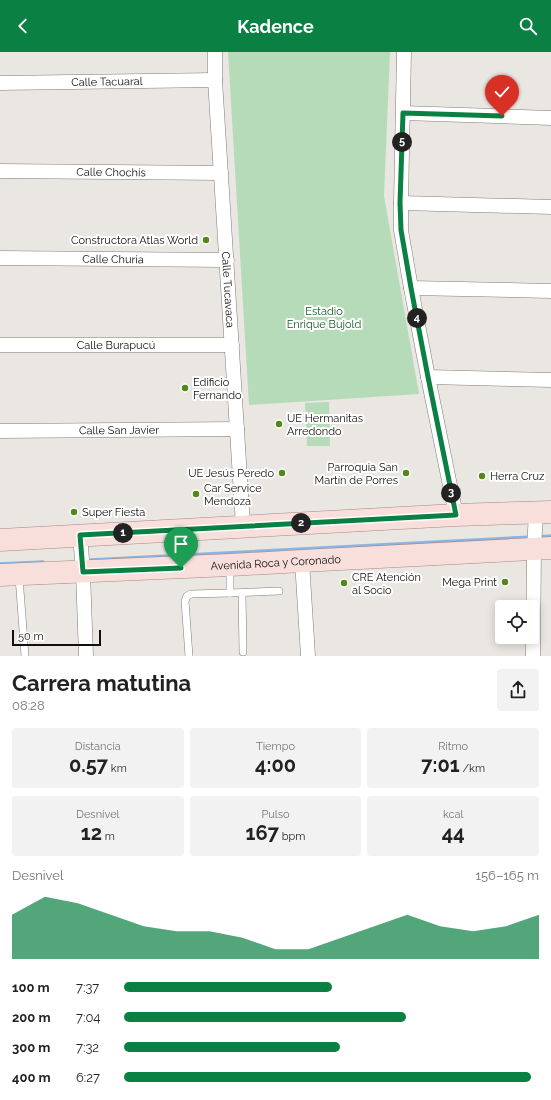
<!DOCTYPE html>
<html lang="es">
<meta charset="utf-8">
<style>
:root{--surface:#fff;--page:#f2f2f2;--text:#222;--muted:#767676;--accent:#0b8043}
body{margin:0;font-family:Raleway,sans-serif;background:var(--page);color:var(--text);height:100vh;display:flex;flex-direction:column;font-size:15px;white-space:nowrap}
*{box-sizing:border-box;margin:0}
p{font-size:13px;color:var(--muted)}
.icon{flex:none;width:22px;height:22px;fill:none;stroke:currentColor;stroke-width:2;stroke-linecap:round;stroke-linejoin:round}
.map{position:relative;height:604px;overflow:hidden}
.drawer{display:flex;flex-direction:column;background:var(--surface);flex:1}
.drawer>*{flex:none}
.buttons{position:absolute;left:495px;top:548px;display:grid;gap:8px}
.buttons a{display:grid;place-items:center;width:44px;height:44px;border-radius:4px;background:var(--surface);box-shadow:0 2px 10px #0003;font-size:20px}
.scale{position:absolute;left:12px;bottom:10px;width:89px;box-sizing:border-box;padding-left:4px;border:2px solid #12100f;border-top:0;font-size:11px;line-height:14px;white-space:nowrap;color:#12100f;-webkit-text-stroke:3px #fff;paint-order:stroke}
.pin{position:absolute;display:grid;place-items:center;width:34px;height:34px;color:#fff;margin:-41px -17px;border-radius:50% 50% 50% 0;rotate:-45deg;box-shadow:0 0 4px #0007}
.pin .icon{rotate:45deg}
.km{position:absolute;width:20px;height:20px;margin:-10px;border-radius:50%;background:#222;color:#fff;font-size:11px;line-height:20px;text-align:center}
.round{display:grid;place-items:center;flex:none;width:42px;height:42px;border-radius:4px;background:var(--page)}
.head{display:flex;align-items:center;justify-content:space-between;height:68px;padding:0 12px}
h1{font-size:22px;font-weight:700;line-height:30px}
.metrics{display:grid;grid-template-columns:repeat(3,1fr);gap:6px;height:68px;padding:4px 12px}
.metrics div{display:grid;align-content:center;border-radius:4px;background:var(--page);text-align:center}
.metrics b{font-size:20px;font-weight:700}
.metrics small{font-size:11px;font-weight:400}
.metrics p{font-size:11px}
.chart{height:112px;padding:8px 12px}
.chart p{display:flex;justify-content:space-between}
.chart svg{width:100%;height:72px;margin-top:4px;fill:var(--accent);opacity:.7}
ul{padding:0 12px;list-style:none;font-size:13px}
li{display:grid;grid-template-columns:64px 48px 1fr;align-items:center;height:30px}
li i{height:10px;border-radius:5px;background:var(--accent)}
header{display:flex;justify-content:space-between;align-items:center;height:52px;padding:0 12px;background:var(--accent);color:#fff;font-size:18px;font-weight:700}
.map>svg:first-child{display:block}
.green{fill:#b6dbb9}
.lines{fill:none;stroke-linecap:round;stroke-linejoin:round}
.stream{stroke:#8ab5e3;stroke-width:3.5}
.service-casing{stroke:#807d79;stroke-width:8}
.minor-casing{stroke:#807d79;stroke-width:15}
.primary-casing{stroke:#a58884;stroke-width:23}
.service{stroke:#fff;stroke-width:7}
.minor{stroke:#fff;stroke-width:14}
.primary{stroke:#f8dfdb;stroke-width:22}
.route-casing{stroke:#fff;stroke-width:8}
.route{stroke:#0b8043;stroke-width:5}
.poi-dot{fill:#55861a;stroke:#fff;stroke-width:1.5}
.labels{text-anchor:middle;stroke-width:4;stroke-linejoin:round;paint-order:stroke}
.street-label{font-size:11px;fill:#12100f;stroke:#fff}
.poi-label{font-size:11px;fill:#12100f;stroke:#fff;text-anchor:start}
.park-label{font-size:11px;fill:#115a23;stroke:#fff}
</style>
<header><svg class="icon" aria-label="back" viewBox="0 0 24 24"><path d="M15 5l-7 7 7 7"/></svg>Kadence<svg class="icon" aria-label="search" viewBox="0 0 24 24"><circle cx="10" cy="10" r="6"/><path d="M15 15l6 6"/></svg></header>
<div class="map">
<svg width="551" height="604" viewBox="0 0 551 604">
<rect width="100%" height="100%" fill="#eae6e1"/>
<g class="green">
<polygon points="228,0 390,0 384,144 419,342 249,353"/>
<polygon points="329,350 330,394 307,394 305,351"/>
</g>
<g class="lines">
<g class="stream">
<polyline points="538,485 551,484"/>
<polyline points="91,508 532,485"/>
<polyline points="0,512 43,510"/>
</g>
<defs>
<g id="service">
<polyline points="19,525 25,604"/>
<polyline points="230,541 279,539"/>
<polyline points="242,541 243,600"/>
<polyline points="189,604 185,549 187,544 191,542 230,541 230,516"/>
</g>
<g id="minor">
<path id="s1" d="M215,0v28l28,446"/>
<polyline points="404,0 401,151 401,178 411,236 428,325 456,463"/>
<path id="s2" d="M0,31l215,-3"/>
<polyline points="403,61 551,66"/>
<path id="s3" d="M0,119l221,2"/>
<polyline points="401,151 551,155"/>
<path id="s4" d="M0,206l227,2"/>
<polyline points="411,236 551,239"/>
<path id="s5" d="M0,293h232"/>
<polyline points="428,325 551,328"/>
<path id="s6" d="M0,379l237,-2"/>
<polyline points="80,483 83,520 86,604"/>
<polyline points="302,509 308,604"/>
<polyline points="533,604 534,497 536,461"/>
</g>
<g id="primary">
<polyline points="0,488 456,463 551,460"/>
<path id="s7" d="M0,523l230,-10 72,-4 249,-13"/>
</g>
</defs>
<use href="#service" class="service-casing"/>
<use href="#minor" class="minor-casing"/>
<use href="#primary" class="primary-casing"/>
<use href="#service" class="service"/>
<use href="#minor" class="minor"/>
<use href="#primary" class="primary"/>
</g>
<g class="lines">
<defs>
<polyline id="route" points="181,516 83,520 80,483 456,463 428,325 411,236 401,178 400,151 403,61 502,64"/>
</defs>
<use href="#route" class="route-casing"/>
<use href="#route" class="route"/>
</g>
<g class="poi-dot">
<circle cx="206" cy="188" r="4"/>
<circle cx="185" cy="336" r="4"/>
<circle cx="279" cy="372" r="4"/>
<circle cx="282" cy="421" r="4"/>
<circle cx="406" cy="421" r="4"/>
<circle cx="482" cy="424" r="4"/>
<circle cx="196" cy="442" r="4"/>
<circle cx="74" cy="460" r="4"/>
<circle cx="505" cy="530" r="4"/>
<circle cx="344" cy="531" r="4"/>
</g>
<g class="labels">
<g class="street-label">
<text dy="4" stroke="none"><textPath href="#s2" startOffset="107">Calle Tacuaral</textPath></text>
<text dy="4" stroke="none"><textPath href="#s3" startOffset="111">Calle Chochís</textPath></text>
<text dy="4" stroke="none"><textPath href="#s4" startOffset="113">Calle Churia</textPath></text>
<text dy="4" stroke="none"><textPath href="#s1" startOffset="238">Calle Tucavaca</textPath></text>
<text dy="4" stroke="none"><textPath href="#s5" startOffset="116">Calle Burapucú</textPath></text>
<text dy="4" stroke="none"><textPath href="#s6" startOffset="119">Calle San Javier</textPath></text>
<text dy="4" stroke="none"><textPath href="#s7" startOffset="276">Avenida Roca y Coronado</textPath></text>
</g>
<g class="poi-label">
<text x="198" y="192" text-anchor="end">Constructora Atlas World</text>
<text x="193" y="334">Edificio<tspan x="193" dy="13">Fernando</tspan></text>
<text x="287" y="370">UE Hermanitas<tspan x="287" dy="13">Arredondo</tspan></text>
<text x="398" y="419" text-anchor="end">Parroquia San<tspan x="398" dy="13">Martín de Porres</tspan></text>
<text x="274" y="425" text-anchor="end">UE Jesús Peredo</text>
<text x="490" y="428">Herra Cruz</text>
<text x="204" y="440">Car Service<tspan x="204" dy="13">Mendoza</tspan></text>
<text x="82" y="464">Super Fiesta</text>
<text x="352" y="529">CRE Atención<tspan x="352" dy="13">al Socio</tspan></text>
<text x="497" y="534" text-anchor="end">Mega Print</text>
</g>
<g class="park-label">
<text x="324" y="263">Estadio<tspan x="324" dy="13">Enrique Bujold</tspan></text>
</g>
</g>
</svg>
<div class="buttons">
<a><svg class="icon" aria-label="locate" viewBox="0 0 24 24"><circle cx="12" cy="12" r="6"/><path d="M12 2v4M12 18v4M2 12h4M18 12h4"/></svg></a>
</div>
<div class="scale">50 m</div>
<div class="pin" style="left:181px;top:516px;background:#1e9e55"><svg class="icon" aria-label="arrive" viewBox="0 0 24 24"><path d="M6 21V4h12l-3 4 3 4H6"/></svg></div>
<div class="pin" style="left:502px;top:64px;background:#d93025"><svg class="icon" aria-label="check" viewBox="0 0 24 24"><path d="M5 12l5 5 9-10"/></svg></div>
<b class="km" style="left:123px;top:481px">1</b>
<b class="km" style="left:301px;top:471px">2</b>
<b class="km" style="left:451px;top:441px">3</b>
<b class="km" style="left:417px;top:266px">4</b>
<b class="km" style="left:402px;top:90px">5</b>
</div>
<section class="drawer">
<div class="head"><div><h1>Carrera matutina</h1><p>08:28</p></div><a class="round"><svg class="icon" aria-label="share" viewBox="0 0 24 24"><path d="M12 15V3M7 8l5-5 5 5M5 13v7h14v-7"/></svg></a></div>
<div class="metrics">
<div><p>Distancia</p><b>0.57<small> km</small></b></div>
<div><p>Tiempo</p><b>4:00</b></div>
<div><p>Ritmo</p><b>7:01<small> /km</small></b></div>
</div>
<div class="metrics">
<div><p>Desnivel</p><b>12<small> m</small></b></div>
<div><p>Pulso</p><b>167<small> bpm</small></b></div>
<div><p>kcal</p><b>44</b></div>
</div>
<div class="chart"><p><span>Desnivel</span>156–165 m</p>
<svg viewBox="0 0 160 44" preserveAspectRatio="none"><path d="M0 44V17L10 6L20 10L30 17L40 24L50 27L60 27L70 31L80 38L90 38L100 31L110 24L120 17L130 24L140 27L150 24L160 17V44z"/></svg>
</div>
<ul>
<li><b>100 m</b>7:37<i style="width:50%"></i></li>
<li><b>200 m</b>7:04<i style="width:68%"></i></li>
<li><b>300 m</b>7:32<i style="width:52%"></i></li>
<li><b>400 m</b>6:27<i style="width:98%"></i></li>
</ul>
</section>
